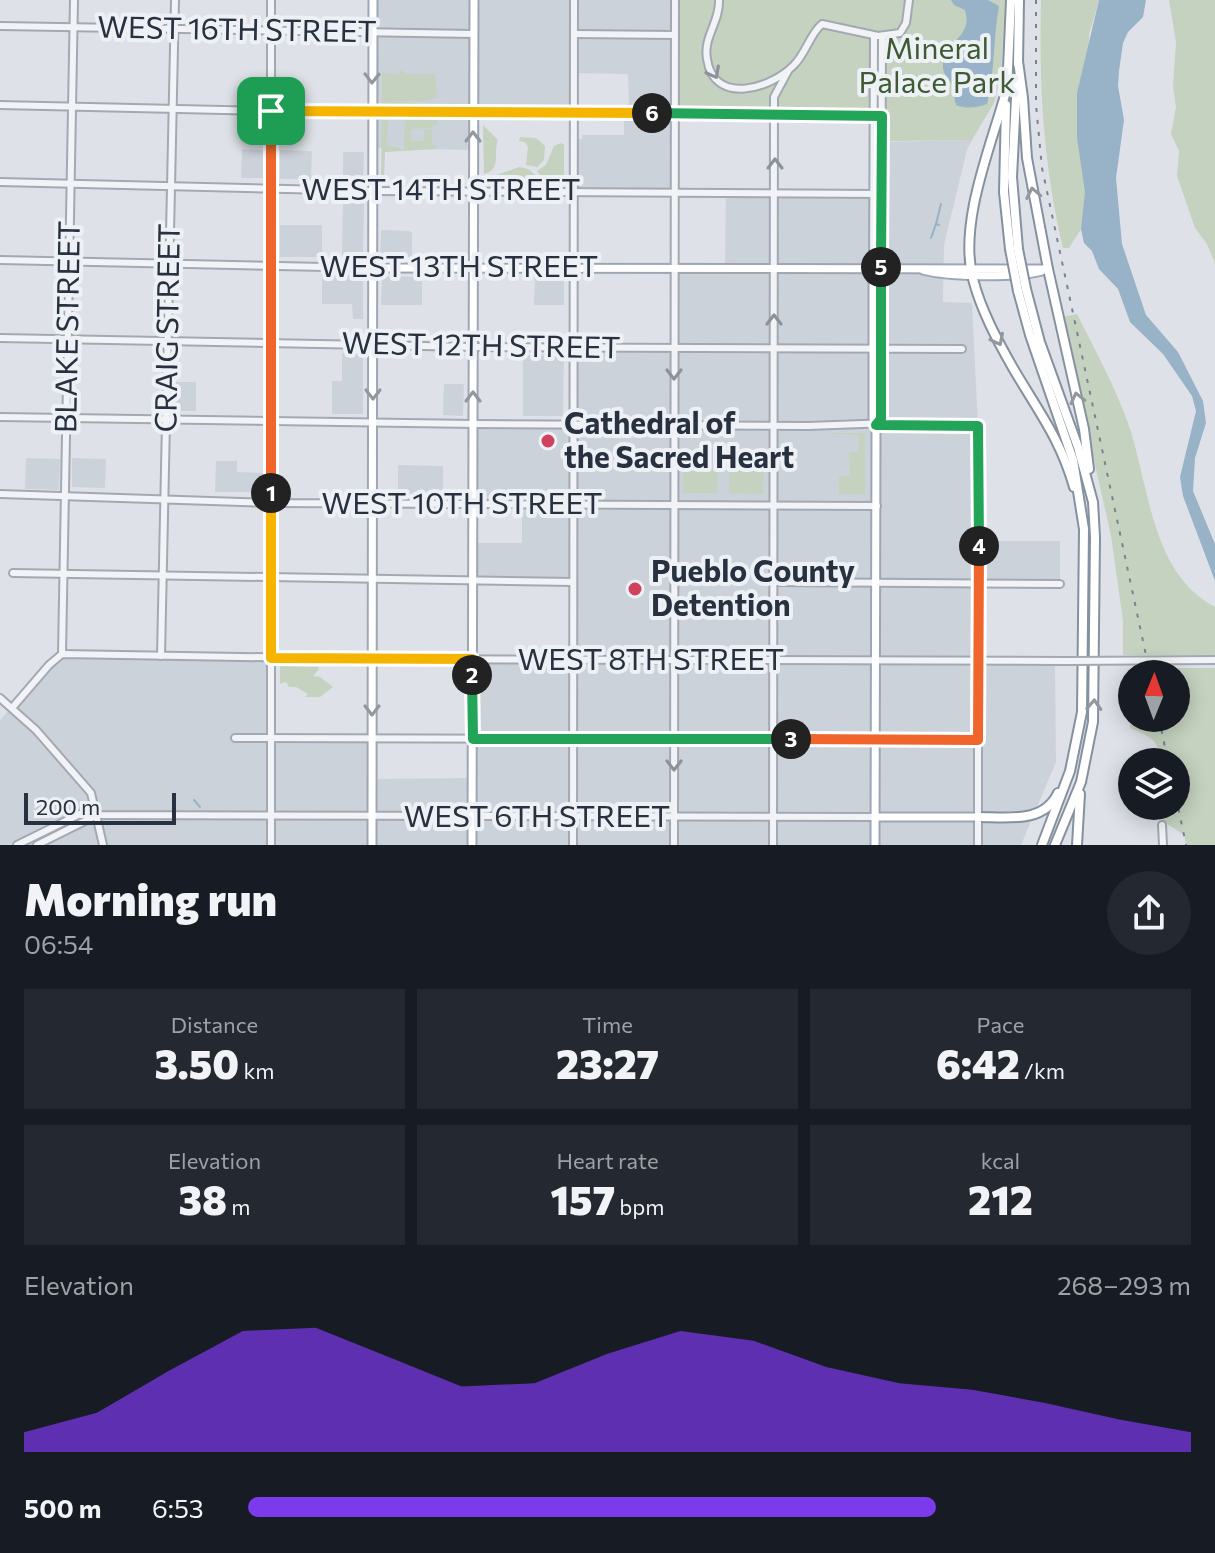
<!DOCTYPE html>
<meta charset="utf-8">
<style>
:root{--surface:#171b24;--page:#242831;--text:#f1f3f6;--muted:#9ea1a6;--accent:#7c3aed}
body{margin:0;font-family:Commissioner,sans-serif;background:var(--page);color:var(--text);height:100vh;display:flex;flex-direction:column;font-size:30px;white-space:nowrap}
*{box-sizing:border-box;margin:0}
p{font-size:26px;color:var(--muted)}
.icon{flex:none;width:44px;height:44px;fill:none;stroke:currentColor;stroke-width:2;stroke-linecap:round;stroke-linejoin:round}
.map{position:relative;height:845px;overflow:hidden}
.sheet{display:flex;flex-direction:column;background:var(--surface);flex:1}
.sheet>*{flex:none}
.needle{width:52px;rotate:1deg}
.fabs{position:absolute;left:1118px;top:660px;display:grid;gap:16px}
.fabs a{display:grid;place-items:center;width:72px;height:72px;border-radius:50%;background:var(--surface);box-shadow:0 4px 20px #0003;font-size:40px}
.scale{position:absolute;left:24px;bottom:20px;width:152px;box-sizing:border-box;padding-left:8px;border:4px solid #27313f;border-top:0;font-size:22px;line-height:28px;white-space:nowrap;color:#27313f;-webkit-text-stroke:6px #edf1f5;paint-order:stroke}
.pin{position:absolute;display:grid;place-items:center;width:68px;height:68px;color:#fff;margin:-34px;border-radius:16px;box-shadow:0 4px 12px #0006}
.km{position:absolute;width:40px;height:40px;margin:-20px;border-radius:50%;background:#222;color:#fff;font-size:22px;line-height:40px;text-align:center}
.round{display:grid;place-items:center;flex:none;width:84px;height:84px;border-radius:42px;background:var(--page)}
.summary{display:flex;align-items:center;justify-content:space-between;height:136px;padding:0 24px}
h1{font-size:44px;font-weight:800;line-height:60px}
.metrics{display:grid;grid-template-columns:repeat(3,1fr);gap:12px;height:136px;padding:8px 24px}
.metrics div{display:grid;align-content:center;border-radius:0px;background:var(--page);text-align:center}
.metrics b{font-size:40px;font-weight:800}
.metrics small{font-size:22px;font-weight:400}
.metrics p{font-size:22px}
.chart{height:224px;padding:16px 24px}
.chart p{display:flex;justify-content:space-between}
.chart svg{width:100%;height:144px;margin-top:8px;fill:var(--accent);opacity:.7}
ul{padding:0 24px;list-style:none;font-size:26px}
li{display:grid;grid-template-columns:128px 96px 1fr;align-items:center;height:60px}
li i{height:20px;border-radius:10px;background:var(--accent)}
.map>svg:first-child{display:block}
.built{fill:#ccd2da}
.green{fill:#c5d2bf}
.water{fill:#98b2c8}
.lines{fill:none;stroke-linecap:round;stroke-linejoin:round}
.stream{stroke:#98b2c8;stroke-width:2}
.minor-casing{stroke:#a3a9b2;stroke-width:10}
.major-casing{stroke:#9da7b4;stroke-width:11}
.highway-casing{stroke:#85919f;stroke-width:12}
.minor{stroke:#f1f3f6;stroke-width:6}
.major{stroke:#fff;stroke-width:7}
.highway{stroke:#fff;stroke-width:8}
.rail{stroke:#778391;stroke-width:2;stroke-dasharray:4 8;stroke-linecap:butt}
.minor-bridge-casing{stroke:#a3a9b2;stroke-width:10;stroke-linecap:butt}
.highway-bridge-casing{stroke:#85919f;stroke-width:12;stroke-linecap:butt}
.minor-bridge{stroke:#f1f3f6;stroke-width:6}
.highway-bridge{stroke:#fff;stroke-width:8}
.oneway{stroke:#8c929a}
.oneway2{stroke:#93989f}
.split-1-casing{stroke:#fff;stroke-width:16}
.split-2-casing{stroke:#fff;stroke-width:16}
.split-3-casing{stroke:#fff;stroke-width:16}
.split-4-casing{stroke:#fff;stroke-width:16}
.split-5-casing{stroke:#fff;stroke-width:16}
.split-6-casing{stroke:#fff;stroke-width:16}
.split-7-casing{stroke:#fff;stroke-width:16}
.split-1{stroke:#f0652b;stroke-width:10}
.split-2{stroke:#f5b400;stroke-width:10}
.split-3{stroke:#22a559;stroke-width:10}
.split-4{stroke:#f0652b;stroke-width:10}
.split-5{stroke:#22a559;stroke-width:10}
.split-6{stroke:#22a559;stroke-width:10}
.split-7{stroke:#f5b400;stroke-width:10}
.poi-dot{fill:#cf415e;stroke:#edf1f5;stroke-width:3}
.labels{text-anchor:middle;stroke-width:8;stroke-linejoin:round;paint-order:stroke}
.street-label{font-size:30px;fill:#27313f;stroke:#edf1f5}
.park-label{font-size:30px;fill:#3e5b34;stroke:#edf1f5}
.poi-label{font-size:30px;font-weight:bold;fill:#27313f;stroke:#edf1f5;text-anchor:start}
</style>
<div class="map">
<svg width="1215" height="845" viewBox="0 0 1215 845">
<rect width="100%" height="100%" fill="#dee2e8"/>
<g class="built">
<polygon points="373,0 675,0 675,191 573,190 573,139 582,139 582,135 624,135 624,113 629,112 628,74 574,73 573,112 474,113 473,150 372,148"/>
<polygon points="972,140 967,150 944,245 943,302 972,303 978,426 980,541 1060,541 1060,584 980,584 979,660 1055,661 1056,762 1021,845 0,845 0,720 49,665 62,654 271,658 270,738 372,738 372,779 472,778 472,659 572,660 573,582 472,582 472,543 522,543 522,504 472,503 473,424 572,425 573,347 674,347 674,268 725,269 726,192 877,191 878,142"/>
<polygon points="242,149 263,150 263,178 241,178"/>
<polygon points="280,150 312,151 311,179 280,179"/>
<polygon points="343,152 364,152 363,180 343,180"/>
<polygon points="343,197 364,198 363,258 342,258"/>
<rect x="280" y="225" width="42" height="32"/>
<polygon points="381,230 409,231 412,233 412,259 380,259"/>
<polygon points="322,275 363,275 363,319 353,319 352,304 322,304"/>
<polygon points="382,276 422,277 422,305 381,305"/>
<polygon points="535,278 564,279 564,305 534,305"/>
<polygon points="342,353 363,353 363,414 332,414 332,381 342,381"/>
<polygon points="523,355 564,356 563,416 523,416"/>
<polygon points="176,382 196,382 196,411 175,411"/>
<polygon points="444,384 464,384 463,416 443,415"/>
<polygon points="26,458 60,459 59,490 25,489"/>
<polygon points="72,458 106,459 105,488 72,487"/>
<polygon points="216,461 237,461 237,472 263,473 262,492 215,492"/>
<polygon points="398,465 443,466 443,494 398,494"/>
</g>
<g class="green">
<polygon points="679,0 1005,0 1001,78 994,103 972,140 890,141 888,111 879,109 679,107"/>
<path d="M1041,0h58l-10,35 -4,173 -4,21 -12,19h-6c-20,-86 -24,-160 -22,-248z"/>
<polygon points="1169,0 1215,0 1215,263 1207,244 1195,228 1177,176 1179,151 1171,134 1176,107 1173,87 1176,42"/>
<path d="M400,70l8,4h27l2,23 -11,4h-36c11,2 26,0 36,6l-44,-1v-34l17,3z"/>
<polygon points="382,120 388,120 387,146 404,149 405,120 437,120 437,125 433,125 432,128 411,129 411,141 424,141 424,130 432,129 432,145 436,145 436,149 385,152 384,181 381,181"/>
<path d="M483,125l15,15c-5,14 4,29 -14,34z"/>
<polygon points="520,137 536,138 545,146 544,160 537,167 526,165 528,147 525,142 519,141"/>
<polygon points="561,143 564,145 564,180 543,179 537,171 546,165 554,146"/>
<polygon points="519,167 528,169 539,178 535,181 489,181 488,178"/>
<path d="M1077,314c16,32 33,63 46,96 27,63 23,161 92,197v48h-92v-34l-12,-85 -49,-219z"/>
<polygon points="820,433 865,433 865,494 839,494 839,476 850,476 849,452 858,452 859,435"/>
<polygon points="684,461 692,461 693,470 718,471 717,493 683,493"/>
<polygon points="755,461 764,461 763,494 729,493 729,470 754,470"/>
<polygon points="280,666 318,667 319,669 313,676 320,677 333,687 320,697 305,697 308,694 296,687 289,687 286,682 280,684"/>
<path d="M1133,668h82v177h-29l-2,-10 -21,-14 -2,-15h15v-44h-15c-3,-24 -11,-25 -31,-34l2,-39v29h44v-44h-44z"/>
</g>
<g class="water">
<path d="M951,0h37l11,6c-6,33 -4,66 -12,98 -10,4 -21,5 -31,1 -2,-6 -2,-14 -4,-20 -3,-6 -8,-10 -9,-17 -2,-28 31,-28 22,-58l-11,-5z"/>
<polygon points="1099,0 1146,0 1143,17 1128,32 1123,43 1119,71 1118,86 1124,120 1116,178 1122,244 1146,315 1178,352 1203,401 1206,423 1195,458 1193,491 1215,544 1215,581 1183,496 1180,477 1196,411 1192,396 1163,354 1130,322 1118,289 1099,269 1092,251 1084,243 1081,229 1085,192 1077,138 1077,93"/>
</g>
<g class="lines">
<g class="stream">
<polyline points="939,225 936,224 941,204"/>
<polyline points="931,238 936,224"/>
<polyline points="194,800 200,807"/>
</g>
<defs>
<g id="minor">
<path d="M719,0c1,22 -16,37 -12,59 7,47 64,30 87,6 12,-12 16,-31 28,-41l56,12 22,-3 6,-10 3,-23"/>
<polyline points="0,26 473,34"/>
<polyline points="574,34 674,35"/>
<polyline points="0,105 271,111 882,116"/>
<polyline points="0,182 372,191 882,194"/>
<polyline points="0,260 372,268"/>
<polyline points="873,269 874,36"/>
<polyline points="881,269 882,37"/>
<polyline points="0,338 473,347 962,349"/>
<polyline points="0,417 475,424 808,426 889,423 978,426 978,845"/>
<polyline points="0,494 271,503 877,506"/>
<polyline points="13,573 573,582"/>
<polyline points="773,582 1060,584"/>
<polyline points="62,654 74,0"/>
<polyline points="161,656 175,0"/>
<polyline points="0,698 36,730 91,793 103,845"/>
<polyline points="12,708 49,665 62,654 372,659 1068,661"/>
<polyline points="235,738 978,740"/>
<polyline points="1162,825 1163,845"/>
<polyline points="17,845 84,812 97,815 876,817"/>
<polyline points="37,845 97,815"/>
<polyline points="271,845 271,0"/>
<polyline points="573,845 574,0"/>
<polyline points="674,845 675,0"/>
<polyline points="773,845 774,97 788,71"/>
</g>
<g id="major">
<polyline points="372,268 1048,269"/>
<polyline points="873,269 873,418 876,425 875,845"/>
<path d="M923,270c26,7 93,8 119,1"/>
<polyline points="876,425 881,419 881,269"/>
<polyline points="876,817 978,817"/>
<polyline points="372,845 373,0"/>
<polyline points="472,845 474,0"/>
</g>
<g id="highway">
<polyline points="1018,61 1023,98 1027,158 1048,269 1084,429 1089,469"/>
<polyline points="1018,64 1019,0"/>
<polyline points="1017,78 1012,177 1018,249"/>
<path d="M1007,88c-15,56 -49,134 -34,191 8,31 24,61 40,89 25,43 47,70 61,119"/>
<polyline points="1007,91 1011,0"/>
<polyline points="1006,105 1004,192 1010,249"/>
<polyline points="1026,289 1040,342 1078,447 1093,502 1095,537 1093,722 1081,782 1055,845"/>
<polyline points="1018,291 1030,335 1073,460 1084,529 1082,712 1070,771 1042,845"/>
<path d="M978,817c28,0 66,7 80,-24"/>
<polyline points="1077,845 1080,794"/>
</g>
</defs>
<use href="#minor" class="minor-casing"/>
<use href="#major" class="major-casing"/>
<use href="#highway" class="highway-casing"/>
<use href="#minor" class="minor"/>
<use href="#major" class="major"/>
<use href="#highway" class="highway"/>
<g class="rail">
<polyline points="1036,0 1036,105 1042,168 1150,674"/>
<polyline points="1159,718 1168,762"/>
<polyline points="1176,797 1186,845"/>
</g>
<defs>
<polyline id="minor-bridge" points="1068,661 1215,660"/>
<g id="highway-bridge">
<polyline points="1010,249 1018,291"/>
<polyline points="1018,249 1026,289"/>
</g>
</defs>
<use href="#minor-bridge" class="minor-bridge-casing"/>
<use href="#highway-bridge" class="highway-bridge-casing"/>
<use href="#minor-bridge" class="minor-bridge"/>
<use href="#highway-bridge" class="highway-bridge"/>
</g>
<defs><path id="oneway-chevron" d="M-2-3.5L2.5 0L-2 3.5" fill="none" stroke-width="1.6" stroke-linecap="round" stroke-linejoin="round" transform="scale(2)"/></defs>
<g class="oneway">
<use href="#oneway-chevron" transform="translate(714 73) rotate(62)"/>
<use href="#oneway-chevron" transform="translate(775 164) rotate(-90)"/>
<use href="#oneway-chevron" transform="translate(774 320) rotate(-90)"/>
<use href="#oneway-chevron" transform="translate(674 374) rotate(90)"/>
<use href="#oneway-chevron" transform="translate(674 765) rotate(90)"/>
</g>
<g class="oneway2">
<use href="#oneway-chevron" transform="translate(372 78) rotate(91)"/>
<use href="#oneway-chevron" transform="translate(473 137) rotate(-90)"/>
<use href="#oneway-chevron" transform="translate(1033 193) rotate(-101)"/>
<use href="#oneway-chevron" transform="translate(998 340) rotate(63)"/>
<use href="#oneway-chevron" transform="translate(373 394) rotate(90)"/>
<use href="#oneway-chevron" transform="translate(473 397) rotate(-90)"/>
<use href="#oneway-chevron" transform="translate(1077 398) rotate(-103)"/>
<use href="#oneway-chevron" transform="translate(1094 705) rotate(-87)"/>
<use href="#oneway-chevron" transform="translate(372 710) rotate(90)"/>
</g>
<g class="lines">
<defs>
<polyline id="split-1" points="271,111 271,493"/>
<polyline id="split-2" points="271,493 271,658 472,659 472,675"/>
<polyline id="split-3" points="472,675 473,739 791,739"/>
<polyline id="split-4" points="791,739 978,740 979,546"/>
<polyline id="split-5" points="881,267 881,419 876,425 978,426 979,546"/>
<polyline id="split-6" points="652,113 882,116 881,267"/>
<polyline id="split-7" points="271,111 652,113"/>
</defs>
<use href="#split-1" class="split-1-casing"/>
<use href="#split-2" class="split-2-casing"/>
<use href="#split-3" class="split-3-casing"/>
<use href="#split-4" class="split-4-casing"/>
<use href="#split-5" class="split-5-casing"/>
<use href="#split-6" class="split-6-casing"/>
<use href="#split-7" class="split-7-casing"/>
<use href="#split-1" class="split-1"/>
<use href="#split-2" class="split-2"/>
<use href="#split-3" class="split-3"/>
<use href="#split-4" class="split-4"/>
<use href="#split-5" class="split-5"/>
<use href="#split-6" class="split-6"/>
<use href="#split-7" class="split-7"/>
</g>
<g class="poi-dot">
<circle cx="548" cy="441" r="8"/>
<circle cx="635" cy="589" r="8"/>
</g>
<g class="labels">
<g class="street-label">
<text transform="translate(237 30) rotate(1)" y="10">WEST 16TH STREET</text>
<text x="441" y="200">WEST 14TH STREET</text>
<text x="459" y="277">WEST 13TH STREET</text>
<text transform="translate(68 327) rotate(-89)" y="10">BLAKE STREET</text>
<text transform="translate(168 328) rotate(-89)" y="10">CRAIG STREET</text>
<text transform="translate(481 346) rotate(1)" y="10">WEST 12TH STREET</text>
<text x="462" y="514">WEST 10TH STREET</text>
<text x="651" y="670">WEST 8TH STREET</text>
<text x="537" y="827">WEST 6TH STREET</text>
</g>
<g class="park-label">
<text x="937" y="59">Mineral<tspan x="937" dy="34">Palace Park</tspan></text>
</g>
<g class="poi-label">
<text x="564" y="434">Cathedral of<tspan x="564" dy="34">the Sacred Heart</tspan></text>
<text x="651" y="582">Pueblo County<tspan x="651" dy="34">Detention</tspan></text>
</g>
</g>
</svg>
<div class="fabs">
<a><svg class="needle" viewBox="-14 -14 28 28"><path d="M0-13l5 13h-10z" fill="#e53935"/><path d="M0 13l5-13h-10z" fill="#9ea1a6"/></svg></a>
<a><svg class="icon" aria-label="layers" viewBox="0 0 24 24"><path d="M12 4l9 5-9 5-9-5zM3 14l9 5 9-5"/></svg></a>
</div>
<div class="scale">200 m</div>
<div class="pin" style="left:271px;top:111px;background:#1e9e55"><svg class="icon" aria-label="arrive" viewBox="0 0 24 24"><path d="M6 21V4h12l-3 4 3 4H6"/></svg></div>
<b class="km" style="left:271px;top:493px">1</b>
<b class="km" style="left:472px;top:675px">2</b>
<b class="km" style="left:791px;top:739px">3</b>
<b class="km" style="left:979px;top:546px">4</b>
<b class="km" style="left:881px;top:267px">5</b>
<b class="km" style="left:652px;top:113px">6</b>
</div>
<section class="sheet">
<div class="summary"><div><h1>Morning run</h1><p>06:54</p></div><a class="round"><svg class="icon" aria-label="share" viewBox="0 0 24 24"><path d="M12 15V3M7 8l5-5 5 5M5 13v7h14v-7"/></svg></a></div>
<div class="metrics">
<div><p>Distance</p><b>3.50<small> km</small></b></div>
<div><p>Time</p><b>23:27</b></div>
<div><p>Pace</p><b>6:42<small> /km</small></b></div>
</div>
<div class="metrics">
<div><p>Elevation</p><b>38<small> m</small></b></div>
<div><p>Heart rate</p><b>157<small> bpm</small></b></div>
<div><p>kcal</p><b>212</b></div>
</div>
<div class="chart"><p><span>Elevation</span>268–293 m</p>
<svg viewBox="0 0 160 44" preserveAspectRatio="none"><path d="M0 44V38L10 32L20 19L30 7L40 6L50 15L60 24L70 23L80 14L90 7L100 10L110 18L120 23L130 25L140 29L150 34L160 38V44z"/></svg>
</div>
<ul>
<li><b>500 m</b>6:53<i style="width:73%"></i></li>
</ul>
</section>
